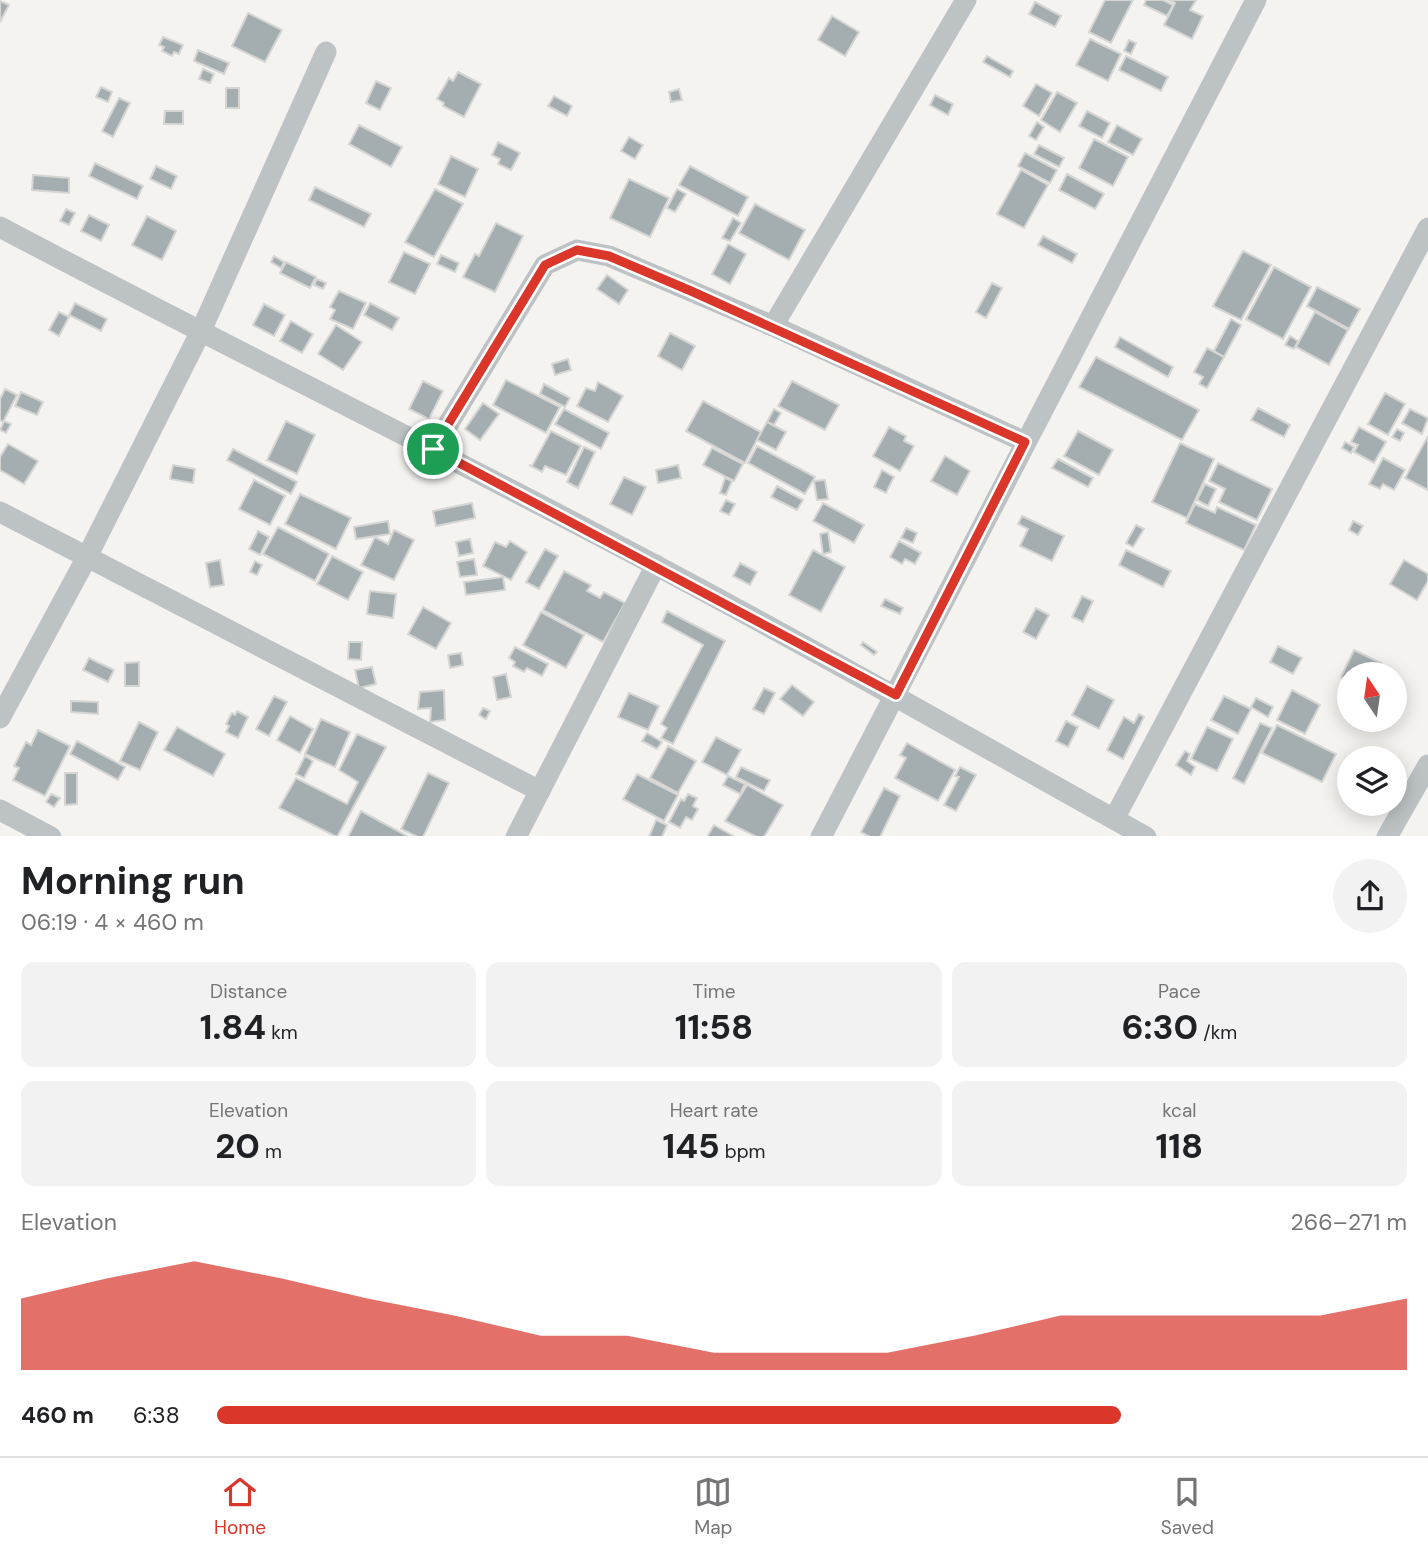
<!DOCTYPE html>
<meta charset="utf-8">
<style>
:root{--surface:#fff;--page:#f2f2f2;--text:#202124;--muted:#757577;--line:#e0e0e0;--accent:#da362a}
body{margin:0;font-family:"DM Sans",sans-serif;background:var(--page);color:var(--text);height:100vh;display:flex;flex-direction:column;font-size:26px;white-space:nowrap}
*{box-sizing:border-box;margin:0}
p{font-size:23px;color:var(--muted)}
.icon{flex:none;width:38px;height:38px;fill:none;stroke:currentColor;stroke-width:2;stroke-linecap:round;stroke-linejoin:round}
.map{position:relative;height:836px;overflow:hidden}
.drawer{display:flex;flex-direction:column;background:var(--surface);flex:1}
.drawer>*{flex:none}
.needle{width:46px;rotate:347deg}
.tools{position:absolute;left:1337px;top:662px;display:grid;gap:14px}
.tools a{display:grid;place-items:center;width:70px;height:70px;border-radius:50%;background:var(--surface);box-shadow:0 4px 18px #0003;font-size:35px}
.pin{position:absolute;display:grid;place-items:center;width:60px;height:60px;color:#fff;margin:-30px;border:4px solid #fff;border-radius:50%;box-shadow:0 2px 7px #0007}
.round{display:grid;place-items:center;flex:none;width:74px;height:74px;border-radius:37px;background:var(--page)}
.overview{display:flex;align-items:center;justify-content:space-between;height:119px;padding:0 21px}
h1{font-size:38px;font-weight:700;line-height:52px}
.figures{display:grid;grid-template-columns:repeat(3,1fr);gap:10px;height:119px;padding:7px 21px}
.figures div{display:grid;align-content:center;border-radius:14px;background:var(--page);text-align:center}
.figures b{font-size:35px;font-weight:700}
.figures small{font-size:19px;font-weight:400}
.figures p{font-size:19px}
.chart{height:196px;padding:14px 21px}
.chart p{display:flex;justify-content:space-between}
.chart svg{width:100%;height:126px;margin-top:7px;fill:var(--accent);opacity:.7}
ul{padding:0 21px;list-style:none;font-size:23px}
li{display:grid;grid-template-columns:112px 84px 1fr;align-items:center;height:52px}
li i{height:18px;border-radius:9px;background:var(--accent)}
.tabs{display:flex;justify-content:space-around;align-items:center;height:98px;border-top:2px solid var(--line);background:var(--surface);font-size:19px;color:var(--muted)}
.tabs a{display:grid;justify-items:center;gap:4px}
.tabs .on{color:var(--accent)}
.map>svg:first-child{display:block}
.building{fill:#a4aeb1;stroke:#d5d5d3;stroke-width:2}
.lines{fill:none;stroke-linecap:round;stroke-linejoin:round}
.street{stroke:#bdc2c4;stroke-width:21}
.route-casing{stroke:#fff;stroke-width:14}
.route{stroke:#da362a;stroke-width:9}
</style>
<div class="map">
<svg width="1428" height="837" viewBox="0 0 1428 837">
<rect width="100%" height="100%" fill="#f4f3f0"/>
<g class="building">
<polygon points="1105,0 1133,0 1111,43 1089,32"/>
<polygon points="1146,0 1163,0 1173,5 1167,16 1144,5"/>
<polygon points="1168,0 1196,0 1190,10 1203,16 1192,39 1164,25 1175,3"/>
<polygon points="0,1 9,5 0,22"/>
<polygon points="1035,2 1061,16 1055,27 1029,14"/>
<polygon points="248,13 282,30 265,62 232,46"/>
<polygon points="832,16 859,32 845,56 818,40"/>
<polygon points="163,37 183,45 179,54 174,52 172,56 162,51 164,47 159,45"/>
<polygon points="1090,39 1121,54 1108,81 1076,65"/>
<polygon points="1129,40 1136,43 1131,54 1124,51"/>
<polygon points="198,50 229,63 224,74 194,61"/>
<polygon points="987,56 1013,71 1010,77 983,62"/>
<polygon points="1126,56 1168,77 1161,91 1119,70"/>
<polygon points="203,69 214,74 210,83 199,79"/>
<polygon points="458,72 481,84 464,117 443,106 444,103 437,99 449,78 453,81"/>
<polygon points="376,81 391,88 380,110 366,103"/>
<polygon points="1036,84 1052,93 1039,116 1023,106"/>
<polygon points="101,87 112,92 108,102 96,97"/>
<rect x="226" y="88" width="13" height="20"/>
<polygon points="679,89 682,100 671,102 669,92"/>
<polygon points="1057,92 1077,103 1060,132 1041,120"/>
<polygon points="935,95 953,104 948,115 930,105"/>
<polygon points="554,96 572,106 567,116 548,106"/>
<polygon points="119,98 130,103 113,137 102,131"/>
<polygon points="165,111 183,111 183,124 164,124"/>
<polygon points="1087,111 1110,123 1102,138 1079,126"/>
<polygon points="1037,122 1044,127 1036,140 1029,136"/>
<polygon points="359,125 402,147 391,167 349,144"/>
<polygon points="1117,125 1142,139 1133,155 1108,142"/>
<polygon points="629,137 643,145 635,159 621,151"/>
<polygon points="1094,139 1128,157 1113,186 1079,168"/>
<polygon points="498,142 520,153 511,170 498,164 500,159 492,155"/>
<polygon points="1039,145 1064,158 1059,167 1034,154"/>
<polygon points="1025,153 1057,170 1050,183 1018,166"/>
<polygon points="451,156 478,169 465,197 438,184"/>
<polygon points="95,163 143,186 137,199 89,176"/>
<polygon points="156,166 177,176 171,189 150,179"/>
<polygon points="690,166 748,197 738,216 679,185"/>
<polygon points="1021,170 1048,185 1024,228 997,214"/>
<polygon points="1067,174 1104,194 1095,209 1059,190"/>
<polygon points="33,175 69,178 69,193 32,190"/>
<polygon points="629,179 669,198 650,237 610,218"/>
<polygon points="315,187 371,214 364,227 309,200"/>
<polygon points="435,189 463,204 434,257 405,242"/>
<polygon points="677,189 686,194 675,212 667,208"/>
<polygon points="755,204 805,230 789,260 739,233"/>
<polygon points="66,209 75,213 69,225 60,221"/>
<polygon points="89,215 109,225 101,241 81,231"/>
<polygon points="147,216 176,231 162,260 132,245"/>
<polygon points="733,218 741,223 730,241 722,238"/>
<polygon points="496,223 523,236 495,292 463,277 475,254 479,256"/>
<polygon points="1043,236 1077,254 1072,263 1038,245"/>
<polygon points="728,244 746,254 730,284 712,274"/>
<polygon points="1243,251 1271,265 1241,320 1213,306"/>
<polygon points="404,252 430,264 415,294 389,282"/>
<polygon points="441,255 459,263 455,272 437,264"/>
<polygon points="274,256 284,262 281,268 271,262"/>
<polygon points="286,262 316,277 310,288 280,273"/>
<polygon points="1274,267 1311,287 1283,339 1246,319"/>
<polygon points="607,275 628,290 619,304 597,289"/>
<polygon points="317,279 326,283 323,289 314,285"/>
<polygon points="992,283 1002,288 986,318 976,312"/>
<polygon points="1317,287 1360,309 1349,329 1307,306"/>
<polygon points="339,291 366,303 353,329 330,319 335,310 330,307"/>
<polygon points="75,303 107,319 101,331 69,315"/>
<polygon points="370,303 399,318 392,330 364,315"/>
<polygon points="264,304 285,315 274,336 253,325"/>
<polygon points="59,312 69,317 59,336 49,330"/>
<polygon points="1315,312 1348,330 1329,365 1296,347"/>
<polygon points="1231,319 1241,325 1224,357 1214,351"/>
<polygon points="291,321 313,334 302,353 280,341"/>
<polygon points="336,325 362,342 343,370 318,354"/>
<polygon points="670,333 695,346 682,370 658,356"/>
<polygon points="1290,336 1298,341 1294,349 1285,345"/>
<polygon points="1120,337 1173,367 1168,377 1115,347"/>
<polygon points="1207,348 1224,357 1207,388 1199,384 1203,377 1194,372"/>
<polygon points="1096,357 1199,410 1182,440 1079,387"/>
<polygon points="568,359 571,370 555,375 552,364"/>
<polygon points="506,380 560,407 546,433 493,405"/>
<polygon points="423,381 443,391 429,419 409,409"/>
<polygon points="792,381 839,405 825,430 778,406"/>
<polygon points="598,382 623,396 608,422 577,406 586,388 595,391"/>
<polygon points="544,384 570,398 565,407 540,394"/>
<polygon points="5,389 17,395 3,422 0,420 0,399"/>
<polygon points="21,392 43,402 37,415 15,406"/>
<polygon points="1385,393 1405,404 1388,435 1368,424"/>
<polygon points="703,401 761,432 745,463 686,431"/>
<polygon points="483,403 499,414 480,440 465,429"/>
<polygon points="1258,408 1290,425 1284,437 1251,420"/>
<polygon points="564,409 609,433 601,449 555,424"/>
<polygon points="774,409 781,413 774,425 767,422"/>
<polygon points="1410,409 1428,418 1422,434 1402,423"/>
<polygon points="4,421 11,424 6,433 0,430"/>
<polygon points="286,421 315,435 297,474 267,460"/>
<polygon points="767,422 786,432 776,450 757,440"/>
<polygon points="889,427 906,436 904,441 914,446 900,471 873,456"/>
<polygon points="1359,427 1386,442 1374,463 1354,452 1358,445 1351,442"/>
<polygon points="1397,429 1404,433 1400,441 1392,437"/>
<polygon points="551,431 581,446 566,475 545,466 542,472 529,465 532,466"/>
<polygon points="1078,431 1113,450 1099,475 1064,456"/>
<polygon points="1428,436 1428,490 1405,478"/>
<polygon points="1345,442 1354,447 1351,453 1342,448"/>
<polygon points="1180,443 1214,459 1187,518 1152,502"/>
<polygon points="8,444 38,461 24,484 0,470 0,457"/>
<polygon points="757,446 815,477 805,494 748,463"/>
<polygon points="584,447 595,452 578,488 567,482"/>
<polygon points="712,448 743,464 734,481 703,465"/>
<polygon points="233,449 297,482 291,494 227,460"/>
<polygon points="945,456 970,471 957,495 931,481"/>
<polygon points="1383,458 1405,470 1394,490 1383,484 1380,489 1369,484"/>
<polygon points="1058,459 1093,478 1088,487 1052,468"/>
<polygon points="1218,463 1272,489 1257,520 1219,502 1225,489 1209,481"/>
<polygon points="173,465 195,469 193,483 170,479"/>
<polygon points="678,465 681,478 658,483 656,470"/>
<polygon points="882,470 894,477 886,493 874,487"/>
<polygon points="624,477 646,487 632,515 610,504"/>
<polygon points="725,478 732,481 726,495 720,493"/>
<polygon points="254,480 285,496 270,525 239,509"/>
<polygon points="825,480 828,499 817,500 814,481"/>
<polygon points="1205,484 1216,489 1208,506 1197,500"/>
<polygon points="777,486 803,500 797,510 771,497"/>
<polygon points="300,494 351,518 336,549 285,524"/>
<polygon points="726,500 735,504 729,515 720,511"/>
<polygon points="472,503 475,518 436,526 433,511"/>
<polygon points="823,503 864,525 854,543 813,521"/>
<polygon points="1195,504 1215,513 1217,507 1256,525 1244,550 1186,523"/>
<polygon points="1022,516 1064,536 1052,561 1020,546 1028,529 1018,524"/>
<polygon points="388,521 390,534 356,539 354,527"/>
<polygon points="1353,521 1363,526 1358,535 1349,530"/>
<polygon points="1136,525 1144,529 1133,547 1126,543"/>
<polygon points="278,527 329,554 315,581 263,554"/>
<polygon points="906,528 917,533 913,543 901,538"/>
<polygon points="394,530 414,540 394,580 361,565 375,537 388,544"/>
<polygon points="258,531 269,537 260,555 249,549"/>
<polygon points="828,532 831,552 823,554 820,534"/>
<polygon points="470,539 473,553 459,556 456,542"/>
<polygon points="510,541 527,552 511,580 483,566 495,542 506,547"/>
<polygon points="899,541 921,553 915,564 905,559 902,564 890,557"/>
<polygon points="545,549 558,556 539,589 526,582"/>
<polygon points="813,550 845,567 821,612 789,595"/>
<polygon points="1126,550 1171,571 1163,587 1119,565"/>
<polygon points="332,556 363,572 348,600 317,584"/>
<polygon points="474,559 477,575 460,577 457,562"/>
<polygon points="220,560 224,585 210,587 206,563"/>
<polygon points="1404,560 1428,574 1428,581 1417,600 1390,584"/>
<polygon points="255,561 262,565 257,575 250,572"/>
<polygon points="740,563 757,572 750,585 733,576"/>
<polygon points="564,571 591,585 587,591 600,598 604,592 625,603 603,642 543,610"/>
<polygon points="503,577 505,590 466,595 464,582"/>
<polygon points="370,591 396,594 393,618 367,614"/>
<polygon points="1082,596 1093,601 1083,622 1072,617"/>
<polygon points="885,599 903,608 900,614 881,606"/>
<polygon points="423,607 451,623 436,649 408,634"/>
<polygon points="1036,608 1049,615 1036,639 1023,632"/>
<polygon points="667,611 725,641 673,744 661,738 667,728 661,724 703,645 662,622"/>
<polygon points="541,612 584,635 566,668 523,645"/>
<polygon points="349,642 362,642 361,660 348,659"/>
<polygon points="863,642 877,652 874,655 861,645"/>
<polygon points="1278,646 1302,658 1293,674 1270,662"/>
<polygon points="515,647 548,664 542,676 527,668 524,672 513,666 515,662 509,658"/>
<polygon points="1354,650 1381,663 1376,674 1349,674 1349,681 1341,677"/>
<polygon points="461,653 463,665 450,668 448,655"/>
<polygon points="89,658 114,670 108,682 83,670"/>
<polygon points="139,662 139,686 125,686 125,663"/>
<polygon points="372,667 376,684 359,688 355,670"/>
<polygon points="506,674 511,697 497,700 493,677"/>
<polygon points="792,685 814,702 803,716 780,699"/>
<polygon points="1087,686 1114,700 1099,729 1072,715"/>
<polygon points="764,688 775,693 764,714 753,709"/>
<polygon points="444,690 445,720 430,722 431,708 418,709 420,692"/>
<polygon points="1292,690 1320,705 1305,734 1277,720"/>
<polygon points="629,693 659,706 648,730 618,717"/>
<polygon points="274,696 287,702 269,736 256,729"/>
<polygon points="1224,696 1251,709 1238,734 1211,720"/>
<polygon points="1256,698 1273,707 1268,717 1251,707"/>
<polygon points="71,701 98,702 98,714 71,712"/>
<polygon points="483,708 490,711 486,719 479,715"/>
<polygon points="237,711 248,717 238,738 226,732 229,726 226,724 232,713 235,715"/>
<polygon points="1139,714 1144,717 1123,759 1107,750 1124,717 1134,723"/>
<polygon points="290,716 313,729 300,753 277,740"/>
<polygon points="321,719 350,732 335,767 305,754"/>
<polygon points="1066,721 1078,727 1068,747 1056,741"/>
<polygon points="139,722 158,732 140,770 120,761"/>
<polygon points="1260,723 1272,728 1244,784 1233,778"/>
<polygon points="1277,725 1336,754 1322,782 1262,753"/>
<polygon points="177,727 225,754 213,776 164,750"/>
<polygon points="1207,727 1233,739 1217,771 1191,759"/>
<polygon points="38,730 70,746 45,796 13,780 19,768 14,766 26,742 31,745"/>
<polygon points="647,733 662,742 657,749 642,741"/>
<polygon points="357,734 386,747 337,837 279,808 296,778 347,804 358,782 339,770"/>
<polygon points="716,737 741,750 727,775 702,762"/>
<polygon points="77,741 125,767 118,780 70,754"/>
<polygon points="907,743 955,770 938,801 895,778 906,758 900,755"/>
<polygon points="668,746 696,761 678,793 650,778"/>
<polygon points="1185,751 1190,754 1187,761 1195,767 1191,775 1176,765"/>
<polygon points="305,756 313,761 304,778 296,774"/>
<polygon points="741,767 770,780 764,791 736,777"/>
<polygon points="960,767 976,775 956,811 944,805 959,777 955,776"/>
<polygon points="65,773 77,773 77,804 65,805"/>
<polygon points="428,773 449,783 423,837 418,837 401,829"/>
<polygon points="637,774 678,795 664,821 623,799"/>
<polygon points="728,776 745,784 740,794 723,785"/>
<polygon points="747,785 783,805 764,837 757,837 725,821"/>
<polygon points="884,788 900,796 880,837 870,837 861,832"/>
<polygon points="51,794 60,798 54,807 46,802"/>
<polygon points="688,794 697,798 693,806 698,809 692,820 686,817 680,828 669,822 681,799 684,801"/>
<polygon points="361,811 409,837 348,837"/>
<polygon points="656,820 667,825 662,837 649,837"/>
<polygon points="714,825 735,837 707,837"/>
</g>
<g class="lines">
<g class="street">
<path d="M0,227c217,115 438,223 655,338 165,87 327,181 491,272"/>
<polyline points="773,326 966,0"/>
<polyline points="433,449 545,265 577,250 609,256 773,326 1025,442"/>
<polyline points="0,512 540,791"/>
<polyline points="0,718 87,557 200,333 326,52"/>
<polyline points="0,810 51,837"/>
<polyline points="1114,819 1428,228"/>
<polyline points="516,837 656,565"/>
<polyline points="821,837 1256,0"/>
<polyline points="1387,837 1428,765"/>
</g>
</g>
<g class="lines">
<defs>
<polygon id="route" points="577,250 609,256 691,291 1025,442 896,695 433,449 545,265"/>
</defs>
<use href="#route" class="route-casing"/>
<use href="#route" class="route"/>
</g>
</svg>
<div class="tools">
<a><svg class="needle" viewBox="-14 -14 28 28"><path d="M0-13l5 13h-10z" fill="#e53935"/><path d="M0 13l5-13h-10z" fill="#757577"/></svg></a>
<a><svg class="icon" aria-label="layers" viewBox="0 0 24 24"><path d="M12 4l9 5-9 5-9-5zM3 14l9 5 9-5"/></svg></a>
</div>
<div class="pin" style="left:433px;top:449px;background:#1e9e55"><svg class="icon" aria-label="arrive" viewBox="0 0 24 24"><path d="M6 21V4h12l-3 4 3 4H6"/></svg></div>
</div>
<section class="drawer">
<div class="overview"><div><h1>Morning run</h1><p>06:19 · 4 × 460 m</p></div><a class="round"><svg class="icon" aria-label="share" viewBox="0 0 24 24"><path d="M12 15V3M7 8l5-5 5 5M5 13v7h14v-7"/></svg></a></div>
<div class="figures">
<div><p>Distance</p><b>1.84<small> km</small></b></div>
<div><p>Time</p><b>11:58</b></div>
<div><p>Pace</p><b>6:30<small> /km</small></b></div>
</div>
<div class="figures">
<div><p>Elevation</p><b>20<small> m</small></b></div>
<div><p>Heart rate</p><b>145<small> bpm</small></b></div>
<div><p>kcal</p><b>118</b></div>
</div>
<div class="chart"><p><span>Elevation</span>266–271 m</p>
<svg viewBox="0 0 160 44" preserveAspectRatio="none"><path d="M0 44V19L10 12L20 6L30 12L40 19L50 25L60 32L70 32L80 38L90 38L100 38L110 32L120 25L130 25L140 25L150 25L160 19V44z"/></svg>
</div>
<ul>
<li><b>460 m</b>6:38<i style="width:76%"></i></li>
</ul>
</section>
<nav class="tabs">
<a class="on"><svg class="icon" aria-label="home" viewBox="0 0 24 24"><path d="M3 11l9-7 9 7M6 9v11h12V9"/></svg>Home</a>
<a><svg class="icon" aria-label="map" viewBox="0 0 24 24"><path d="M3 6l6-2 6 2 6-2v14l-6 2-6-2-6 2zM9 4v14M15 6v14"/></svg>Map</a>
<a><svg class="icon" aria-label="saved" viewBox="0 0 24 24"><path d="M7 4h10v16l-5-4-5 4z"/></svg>Saved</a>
</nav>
